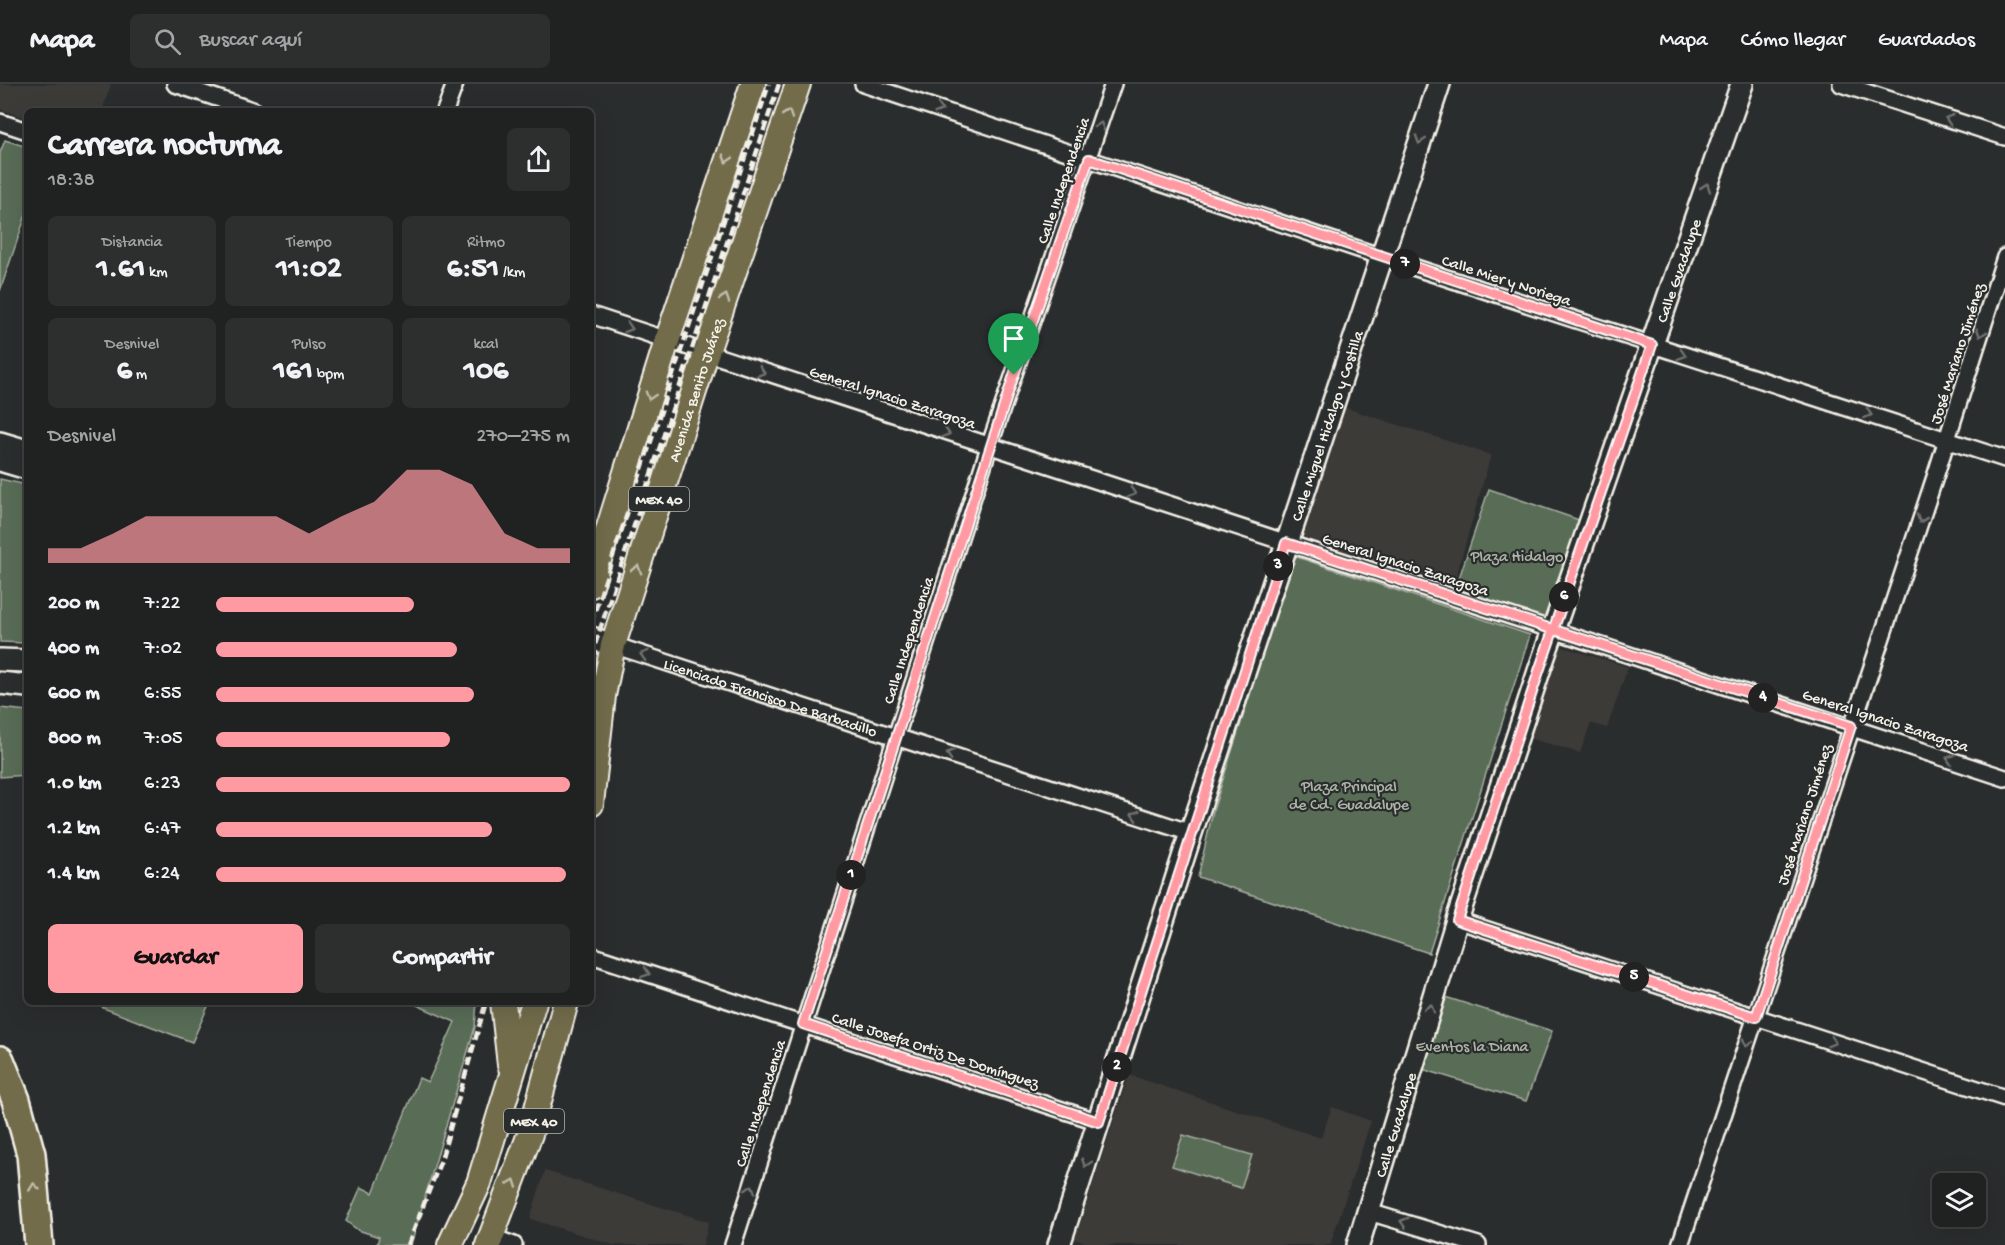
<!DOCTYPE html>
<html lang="es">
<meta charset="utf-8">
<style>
:root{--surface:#202222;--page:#2d2f2f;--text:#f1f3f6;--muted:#a2a4a5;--line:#3d3f40;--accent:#ff9aa2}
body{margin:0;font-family:"Gochi Hand",sans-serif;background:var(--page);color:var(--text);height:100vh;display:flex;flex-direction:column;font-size:22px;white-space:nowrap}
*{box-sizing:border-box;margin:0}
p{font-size:20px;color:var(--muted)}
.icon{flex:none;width:33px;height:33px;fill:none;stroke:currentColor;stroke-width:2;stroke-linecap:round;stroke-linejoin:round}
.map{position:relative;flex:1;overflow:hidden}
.details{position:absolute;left:24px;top:24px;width:570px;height:897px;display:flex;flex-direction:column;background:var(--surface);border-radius:9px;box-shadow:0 6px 24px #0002,0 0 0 2px var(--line)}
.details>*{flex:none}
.buttons{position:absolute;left:1932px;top:1089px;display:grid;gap:12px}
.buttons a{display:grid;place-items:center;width:54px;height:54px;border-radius:9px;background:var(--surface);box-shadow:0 6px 24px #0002,0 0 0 2px var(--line);font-size:30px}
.pin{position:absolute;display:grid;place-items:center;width:51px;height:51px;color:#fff;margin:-62px -26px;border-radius:50% 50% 50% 0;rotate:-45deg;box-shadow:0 0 6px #0007}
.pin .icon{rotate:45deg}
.km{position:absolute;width:30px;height:30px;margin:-15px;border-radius:50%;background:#222;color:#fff;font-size:16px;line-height:30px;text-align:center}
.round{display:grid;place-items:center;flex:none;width:63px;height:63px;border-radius:9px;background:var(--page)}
.overview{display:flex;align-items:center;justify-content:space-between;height:102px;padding:0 24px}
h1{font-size:33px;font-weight:800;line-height:45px}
.stats{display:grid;grid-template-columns:repeat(3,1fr);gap:9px;height:102px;padding:6px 24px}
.stats div{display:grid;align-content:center;border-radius:9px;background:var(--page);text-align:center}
.stats b{font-size:30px;font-weight:800}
.stats small{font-size:16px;font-weight:400}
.stats p{font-size:16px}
.chart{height:168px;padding:12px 24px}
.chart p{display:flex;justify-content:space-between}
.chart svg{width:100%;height:108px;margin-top:6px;fill:var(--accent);opacity:.7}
.action{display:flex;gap:12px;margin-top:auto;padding:12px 24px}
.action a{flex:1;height:69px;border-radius:9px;background:var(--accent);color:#111;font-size:24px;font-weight:800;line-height:69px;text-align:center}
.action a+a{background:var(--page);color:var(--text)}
ul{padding:0 24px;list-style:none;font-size:20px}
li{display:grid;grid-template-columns:96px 72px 1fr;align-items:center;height:45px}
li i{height:15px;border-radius:8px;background:var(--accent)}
header{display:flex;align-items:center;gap:36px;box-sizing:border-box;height:84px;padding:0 30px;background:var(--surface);border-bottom:2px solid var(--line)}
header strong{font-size:28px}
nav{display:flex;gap:33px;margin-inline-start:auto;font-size:21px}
.search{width:420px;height:54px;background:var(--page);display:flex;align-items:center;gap:15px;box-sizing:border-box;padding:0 21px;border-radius:9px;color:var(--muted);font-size:22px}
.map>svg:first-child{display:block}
.built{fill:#3d3b38}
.green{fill:#586c57;stroke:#a6aea0;stroke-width:1.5}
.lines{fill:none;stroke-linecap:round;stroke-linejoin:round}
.street-casing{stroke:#f4f1e8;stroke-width:20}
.secondary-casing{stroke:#f4f1e8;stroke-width:26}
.primary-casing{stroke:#f4f1e8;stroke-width:28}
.highway-casing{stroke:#f4f1e8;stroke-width:32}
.street{stroke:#2a2d2e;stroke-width:15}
.secondary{stroke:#2a2d2e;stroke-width:21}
.primary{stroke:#726c4b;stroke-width:24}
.highway{stroke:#726c4b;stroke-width:27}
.rail{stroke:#f4f1e8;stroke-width:4.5;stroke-dasharray:9 4.5;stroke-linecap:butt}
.oneway{stroke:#71726f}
.oneway2{stroke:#c0bca9}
.route-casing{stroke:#fff;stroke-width:12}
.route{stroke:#ff9aa2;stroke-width:8}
.labels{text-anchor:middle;stroke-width:4.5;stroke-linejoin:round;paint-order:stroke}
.shield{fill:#2a2d2e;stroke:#b7b6b0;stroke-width:1.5}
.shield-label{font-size:15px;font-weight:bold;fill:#f4f1e8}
.street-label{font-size:16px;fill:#f4f1e8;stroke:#2a2d2e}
.park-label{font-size:16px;fill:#aeb5a7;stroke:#2a2d2e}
</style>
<header>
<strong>Mapa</strong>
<div class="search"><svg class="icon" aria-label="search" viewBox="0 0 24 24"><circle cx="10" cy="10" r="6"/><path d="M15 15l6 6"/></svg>Buscar aquí</div>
<nav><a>Mapa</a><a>Cómo llegar</a><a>Guardados</a></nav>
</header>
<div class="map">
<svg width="2005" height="1161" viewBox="0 0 2005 1161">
<rect width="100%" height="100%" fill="#2a2d2e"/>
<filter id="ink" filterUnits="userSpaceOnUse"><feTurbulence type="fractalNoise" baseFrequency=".0167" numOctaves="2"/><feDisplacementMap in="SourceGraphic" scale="12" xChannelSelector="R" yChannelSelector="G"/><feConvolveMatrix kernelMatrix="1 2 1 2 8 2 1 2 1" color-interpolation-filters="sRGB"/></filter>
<g filter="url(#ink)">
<g class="built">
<polygon points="0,0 111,0 102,27 27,27 27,34 0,25"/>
<polygon points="1340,322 1491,371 1453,503 1298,451"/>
<polygon points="1560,562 1628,583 1607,644 1591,639 1580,669 1529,654"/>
<polygon points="1129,991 1321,1054 1332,1023 1371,1037 1330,1161 1093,1161 1075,1155"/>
<polygon points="545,1087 709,1138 703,1161 614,1161 530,1135"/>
</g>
<g class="green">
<polygon points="5,56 27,63 27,128 0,207 0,69"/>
<polygon points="0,395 27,401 27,559 0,558"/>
<polygon points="1489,405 1579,436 1546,536 1455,506"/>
<polygon points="1294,472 1530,551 1429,869 1198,793 1213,727"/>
<polygon points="0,624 27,627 27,691 0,693"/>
<polygon points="1442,912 1552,947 1526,1017 1419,984"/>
<polygon points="99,918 210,918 192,958 103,924"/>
<polygon points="410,918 477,918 475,943 411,1161 379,1161 377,1160 379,1153 358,1146 346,1137 361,1103 373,1109 419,994 428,998 455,938"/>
<polygon points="1183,1051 1252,1071 1241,1104 1172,1082"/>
</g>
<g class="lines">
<defs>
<g id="street">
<polyline points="175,0 255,27"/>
<polyline points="863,0 1382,173 2005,375"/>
<polyline points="1841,0 2005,53"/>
<polyline points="445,27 455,0"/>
<polyline points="0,38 27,47"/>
<polyline points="591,231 2005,694"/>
<path id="s1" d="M613,561l578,188"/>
<polyline points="1457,836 2005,1014"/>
<polyline points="591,871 1099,1038"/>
<polyline points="1369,1128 1478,1161"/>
<polyline points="492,1153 514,1161"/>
<polyline points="733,1161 989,363 1113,0"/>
<polyline points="1680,1161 1935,393 2005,173"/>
</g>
<g id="secondary">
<polyline points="0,359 27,367"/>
<polyline points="0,376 27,384"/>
<polyline points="591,554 613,561"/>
<polyline points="0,576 27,577"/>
<polyline points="0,599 27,602"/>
<path id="s2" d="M1059,1161l132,-412 248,-749"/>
<path id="s3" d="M1358,1161l99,-325 82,-249 203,-587"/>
</g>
<g id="primary">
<polyline points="591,501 667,257 753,0"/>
<path id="s4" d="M591,720l12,-108 10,-51 93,-291 92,-270"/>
<polyline points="503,918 510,981"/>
<polyline points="450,1161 479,1099 534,918"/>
<polyline points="488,1161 530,1050 566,918"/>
</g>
<polyline id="highway" points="0,976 16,1016 31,1070 39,1161"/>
</defs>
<use href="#street" class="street-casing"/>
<use href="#secondary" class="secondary-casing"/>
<use href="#primary" class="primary-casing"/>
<use href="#highway" class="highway-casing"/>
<use href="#street" class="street"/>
<use href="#secondary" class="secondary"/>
<use href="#primary" class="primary"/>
<use href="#highway" class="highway"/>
<g class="rail">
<polyline points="591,539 769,0"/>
<polyline points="591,573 779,0"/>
<polyline points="408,1161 441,1076 486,918"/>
</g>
</g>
<defs><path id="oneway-chevron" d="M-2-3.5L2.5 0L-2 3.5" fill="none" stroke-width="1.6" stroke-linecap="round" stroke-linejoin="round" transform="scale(1.5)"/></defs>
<g class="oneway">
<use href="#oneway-chevron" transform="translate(939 25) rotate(18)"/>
<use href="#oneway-chevron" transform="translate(1949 35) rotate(-162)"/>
<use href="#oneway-chevron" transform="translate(1100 42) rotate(-72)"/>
<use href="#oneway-chevron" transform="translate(1420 56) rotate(108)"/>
<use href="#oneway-chevron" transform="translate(1706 103) rotate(-71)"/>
<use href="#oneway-chevron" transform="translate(629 244) rotate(18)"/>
<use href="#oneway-chevron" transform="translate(1981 249) rotate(108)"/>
<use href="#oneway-chevron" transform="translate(1682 271) rotate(18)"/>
<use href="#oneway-chevron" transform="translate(761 288) rotate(18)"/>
<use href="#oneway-chevron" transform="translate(1868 330) rotate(18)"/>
<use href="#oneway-chevron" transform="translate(946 349) rotate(18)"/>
<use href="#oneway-chevron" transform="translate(1132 409) rotate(18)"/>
<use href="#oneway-chevron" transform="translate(1921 435) rotate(109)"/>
<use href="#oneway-chevron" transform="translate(644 571) rotate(-162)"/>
<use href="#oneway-chevron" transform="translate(950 670) rotate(-162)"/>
<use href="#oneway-chevron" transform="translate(1950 675) rotate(-161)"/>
<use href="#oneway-chevron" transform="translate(1135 731) rotate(-162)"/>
<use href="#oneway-chevron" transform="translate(646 889) rotate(19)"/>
<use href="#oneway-chevron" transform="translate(1430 924) rotate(-73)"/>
<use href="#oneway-chevron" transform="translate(1832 958) rotate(18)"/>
<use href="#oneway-chevron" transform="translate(1747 959) rotate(108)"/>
<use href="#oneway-chevron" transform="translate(1086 1079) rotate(108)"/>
<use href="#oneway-chevron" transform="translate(751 1105) rotate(-72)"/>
<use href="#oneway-chevron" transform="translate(1404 1138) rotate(-163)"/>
</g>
<g class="oneway2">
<use href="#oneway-chevron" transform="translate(788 30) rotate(-71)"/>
<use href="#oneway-chevron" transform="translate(727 75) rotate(108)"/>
<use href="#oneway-chevron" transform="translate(725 214) rotate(-71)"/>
<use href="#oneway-chevron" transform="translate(650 312) rotate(107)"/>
<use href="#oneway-chevron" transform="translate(637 485) rotate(-73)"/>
<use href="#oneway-chevron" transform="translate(513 1099) rotate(-70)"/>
<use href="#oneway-chevron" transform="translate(34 1103) rotate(-96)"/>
</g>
</g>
<g class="lines" filter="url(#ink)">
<defs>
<path id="route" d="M1014,291l-211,649 296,98 187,-579 565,183 -95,291 -299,-97 82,-249c38,-109 75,-217 113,-326l-563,-186 -75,216"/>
</defs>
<use href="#route" class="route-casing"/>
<use href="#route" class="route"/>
</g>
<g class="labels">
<g class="shield">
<rect x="629" y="403" width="60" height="24" rx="4.5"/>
<rect x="504" y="1025" width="60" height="24" rx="4.5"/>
</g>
<g class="shield-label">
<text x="659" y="420">MEX 40</text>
<text x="534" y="1042">MEX 40</text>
</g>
<g class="street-label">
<text transform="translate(1062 96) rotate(-71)" y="6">Calle Independencia</text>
<text dy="6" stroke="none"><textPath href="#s3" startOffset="1026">Calle Guadalupe</textPath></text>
<text transform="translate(1507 195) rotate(18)" y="6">Calle Mier y Noriega</text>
<text transform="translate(1956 269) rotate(-72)" y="6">José Mariano Jiménez</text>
<text dy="6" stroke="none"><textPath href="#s4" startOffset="429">Avenida Benito Juárez</textPath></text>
<text transform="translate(893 312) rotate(18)" y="6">General Ignacio Zaragoza</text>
<text dy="6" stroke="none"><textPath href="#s2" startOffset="862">Calle Miguel Hidalgo y Costilla</textPath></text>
<text transform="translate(1406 479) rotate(18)" y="6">General Ignacio Zaragoza</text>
<text transform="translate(907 556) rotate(-72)" y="6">Calle Independencia</text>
<text dy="6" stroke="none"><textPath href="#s1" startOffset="166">Licenciado Francisco De Barbadillo</textPath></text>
<text transform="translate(1886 635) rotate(18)" y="6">General Ignacio Zaragoza</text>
<text transform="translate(1803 730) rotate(-72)" y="6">José Mariano Jiménez</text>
<text transform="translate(936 965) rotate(18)" y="6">Calle Josefa Ortiz De Domínguez</text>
<text transform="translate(759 1019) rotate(-72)" y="6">Calle Independencia</text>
<text dy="6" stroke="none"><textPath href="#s3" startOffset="126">Calle Guadalupe</textPath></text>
</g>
<g class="park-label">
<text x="1517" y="477">Plaza Hidalgo</text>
<text x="1349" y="707">Plaza Principal<tspan x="1349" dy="18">de Cd. Guadalupe</tspan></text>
<text x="1472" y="967">Eventos la Diana</text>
</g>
</g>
</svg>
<div class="buttons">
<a><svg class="icon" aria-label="layers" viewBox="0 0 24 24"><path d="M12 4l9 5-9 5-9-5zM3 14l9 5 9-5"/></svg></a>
</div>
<div class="pin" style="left:1014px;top:291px;background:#1e9e55"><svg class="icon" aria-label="arrive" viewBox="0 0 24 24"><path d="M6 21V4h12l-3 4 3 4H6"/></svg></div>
<b class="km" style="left:851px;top:791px">1</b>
<b class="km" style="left:1117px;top:983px">2</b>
<b class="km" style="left:1278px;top:482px">3</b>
<b class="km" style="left:1763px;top:614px">4</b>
<b class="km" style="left:1634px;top:893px">5</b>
<b class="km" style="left:1564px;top:513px">6</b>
<b class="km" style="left:1405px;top:180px">7</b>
<section class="details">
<div class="overview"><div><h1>Carrera nocturna</h1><p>18:38</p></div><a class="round"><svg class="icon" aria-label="share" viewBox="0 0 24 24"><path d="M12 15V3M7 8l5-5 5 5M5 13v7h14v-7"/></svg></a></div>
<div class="stats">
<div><p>Distancia</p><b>1.61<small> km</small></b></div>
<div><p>Tiempo</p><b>11:02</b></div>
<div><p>Ritmo</p><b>6:51<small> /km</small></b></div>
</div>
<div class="stats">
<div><p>Desnivel</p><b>6<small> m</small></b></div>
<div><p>Pulso</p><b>161<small> bpm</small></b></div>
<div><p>kcal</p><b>106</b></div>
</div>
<div class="chart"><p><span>Desnivel</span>270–275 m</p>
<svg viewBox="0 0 160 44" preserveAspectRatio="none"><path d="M0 44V38L10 38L20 32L30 25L40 25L50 25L60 25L70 25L80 32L90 25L100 19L110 6L120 6L130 12L140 32L150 38L160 38V44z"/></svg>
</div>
<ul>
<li><b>200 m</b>7:22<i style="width:56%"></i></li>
<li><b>400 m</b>7:02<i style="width:68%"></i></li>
<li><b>600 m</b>6:55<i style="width:73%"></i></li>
<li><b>800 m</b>7:05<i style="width:66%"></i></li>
<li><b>1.0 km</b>6:23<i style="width:100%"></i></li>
<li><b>1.2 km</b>6:47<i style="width:78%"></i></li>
<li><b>1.4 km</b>6:24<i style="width:99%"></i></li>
</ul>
<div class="action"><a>Guardar</a><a>Compartir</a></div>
</section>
</div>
